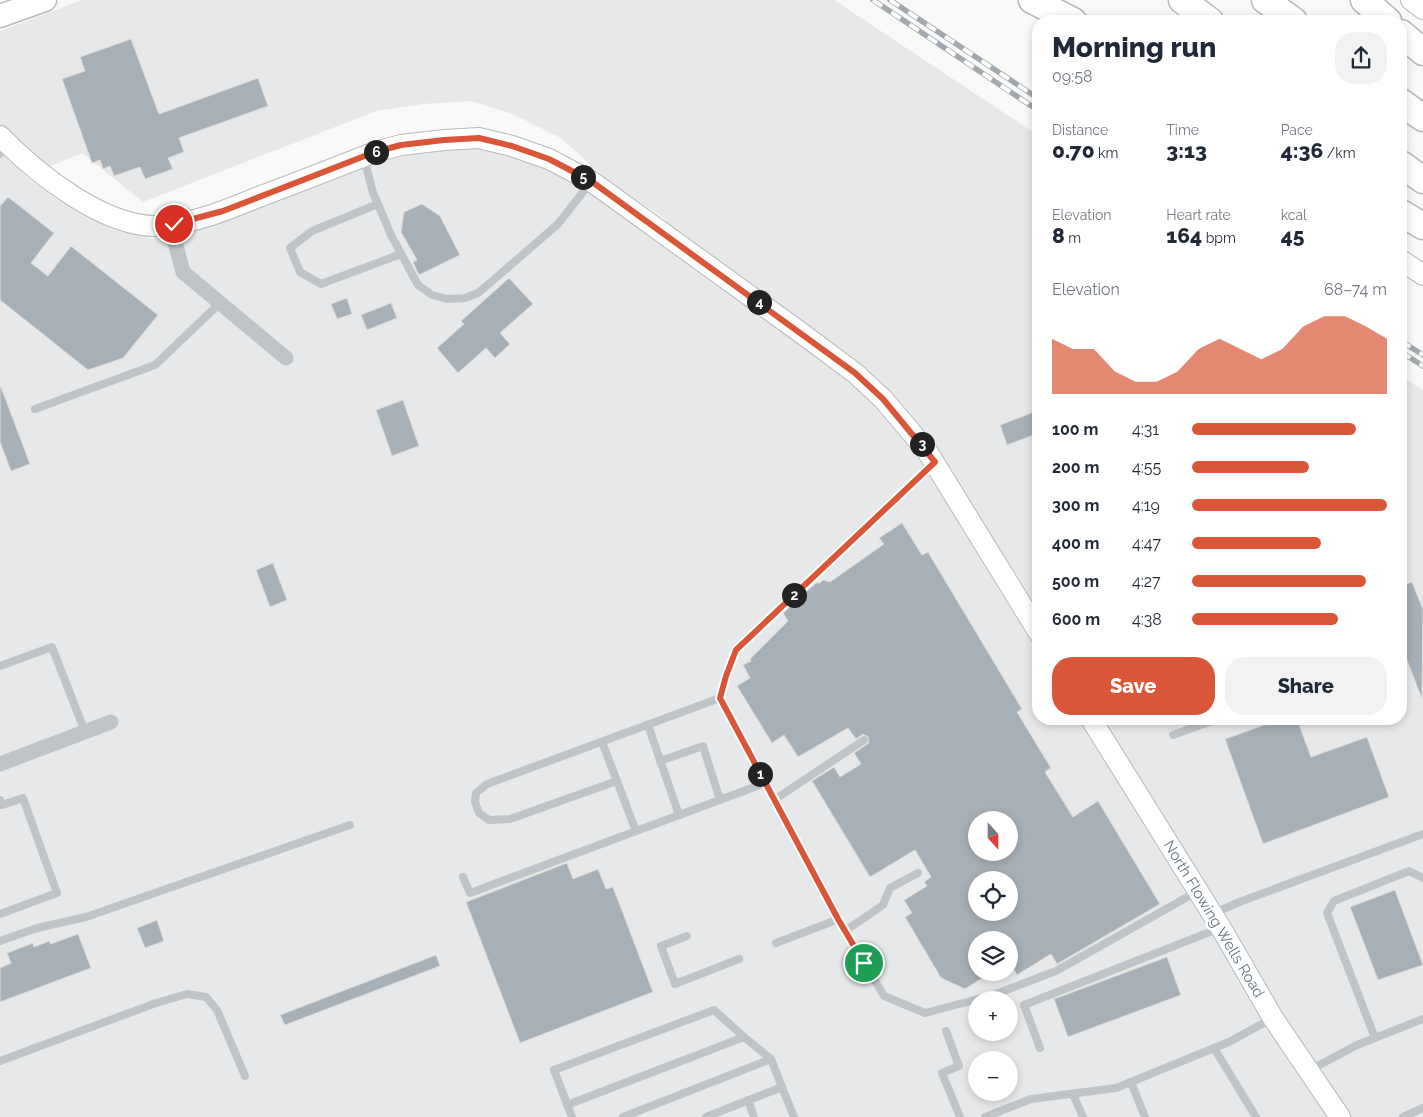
<!DOCTYPE html>
<meta charset="utf-8">
<style>
:root{--surface:#fff;--page:#f2f2f3;--text:#1f2937;--muted:#747a83;--accent:#d95638}
body{margin:0;font-family:Raleway,sans-serif;background:var(--page);color:var(--text);height:100vh;display:flex;flex-direction:column;font-size:19px;white-space:nowrap}
*{box-sizing:border-box;margin:0}
p{font-size:16px;color:var(--muted)}
.icon{flex:none;width:28px;height:28px;fill:none;stroke:currentColor;stroke-width:2;stroke-linecap:round;stroke-linejoin:round}
.map{position:relative;flex:1;overflow:hidden}
.details{position:absolute;left:1032px;top:15px;width:375px;height:710px;display:flex;flex-direction:column;background:var(--surface);border-radius:20px;box-shadow:0 2px 8px #0003}
.details>*{flex:none}
.needle{width:32px;rotate:159deg}
.buttons{position:absolute;left:968px;top:811px;display:grid;gap:10px}
.buttons a{display:grid;place-items:center;width:50px;height:50px;border-radius:50%;background:var(--surface);box-shadow:0 2px 8px #0003;font-size:25px}
.pin{position:absolute;display:grid;place-items:center;width:42px;height:42px;color:#fff;margin:-21px;border:2px solid #fff;border-radius:50%;box-shadow:0 1px 5px #0007}
.km{position:absolute;width:25px;height:25px;margin:-12px;border-radius:50%;background:#222;color:#fff;font-size:14px;line-height:25px;text-align:center}
.round{display:grid;place-items:center;flex:none;width:52px;height:52px;border-radius:20px;background:var(--page)}
.headline{display:flex;align-items:center;justify-content:space-between;height:85px;padding:0 20px}
h1{font-size:28px;font-weight:800;line-height:38px}
.figures{display:grid;grid-template-columns:repeat(3,1fr);gap:8px;height:85px;padding:5px 20px}
.figures div{display:grid;align-content:center}
.figures b{font-size:21px;font-weight:800}
.figures small{font-size:14px;font-weight:400}
.figures p{font-size:14px}
.chart{height:140px;padding:10px 20px}
.chart p{display:flex;justify-content:space-between}
.chart svg{width:100%;height:90px;margin-top:5px;fill:var(--accent);opacity:.7}
.cta{display:flex;gap:10px;margin-top:auto;padding:10px 20px}
.cta a{flex:1;height:58px;border-radius:20px;background:var(--accent);color:#fff;font-size:20px;font-weight:800;line-height:58px;text-align:center}
.cta a+a{background:var(--page);color:var(--text)}
ul{padding:0 20px;list-style:none;font-size:16px}
li{display:grid;grid-template-columns:80px 60px 1fr;align-items:center;height:38px}
li i{height:12px;border-radius:6px;background:var(--accent)}
.map>svg:first-child{display:block}
.built{fill:#e7e8e9;fill-rule:evenodd}
.building{fill:#a8b0b7;stroke:#dbdbda;fill-rule:evenodd}
.lines{fill:none;stroke-linecap:round;stroke-linejoin:round}
.secondary-casing{stroke:#b4babe;stroke-width:22}
.primary-casing{stroke:#b5babe;stroke-width:25}
.highway-casing{stroke:#b5b9bc;stroke-width:29}
.lane{stroke:#bfc4c7;stroke-width:8}
.street{stroke:#bfc4c7;stroke-width:15}
.secondary{stroke:#fff;stroke-width:20}
.primary{stroke:#fff;stroke-width:22}
.highway{stroke:#fff;stroke-width:26}
.rail-casing{stroke:#a1a8ae;stroke-width:5.5}
.rail{stroke:#fff;stroke-width:4;stroke-dasharray:11;stroke-linecap:butt}
.route-casing{stroke:#fff;stroke-width:10}
.route{stroke:#d95638;stroke-width:6}
.labels{text-anchor:middle;stroke-width:5;stroke-linejoin:round;paint-order:stroke}
.street-label{font-size:15px;fill:#667681;stroke:#fff}
</style>
<div class="map">
<svg width="1423" height="1117" viewBox="0 0 1423 1117">
<rect width="100%" height="100%" fill="#f9f9f8"/>
<path class="built" d="M82,0h752l205,136v583h362v-343l22,14v727h-1423v-1086zM471,101l42,13 48,24 45,41 60,41 -12,15 -49,-35 -70,-39 -60,-15 -87,10 -195,75 -40,8 -39,-9 -34,-16 -54,-38 56,-23 61,49 233,-91 47,-7zM976,820h33v32h-33zM976,880h33v32h-33zM976,940h33v32h-33zM976,1000h33v32h-33zM976,1060h33v32h-33z"/>
<g class="building">
<polygon points="131,39 159,114 258,78 268,106 179,138 184,152 168,158 173,169 145,179 140,167 114,176 110,166 103,169 100,160 92,163 62,79 85,71 80,57"/>
<polygon points="8,197 54,233 31,263 48,276 71,246 158,315 123,358 88,370 0,300 0,206"/>
<polygon points="422,204 440,216 460,255 419,275 413,262 417,260 401,232 404,212"/>
<polygon points="509,278 533,304 500,333 510,344 495,358 486,348 458,373 437,348 464,324 461,321"/>
<polygon points="347,298 352,314 337,319 331,304"/>
<polygon points="391,303 397,318 367,330 361,315"/>
<polygon points="0,387 1,387 30,464 11,471 0,442"/>
<polygon points="403,400 419,446 392,456 376,410"/>
<polygon points="1039,410 1039,433 1007,445 1000,425"/>
<path d="M902,523l20,32 6,-3 94,157 -5,3 34,56 -6,4 28,45 25,-16 62,103 -103,60 -6,-10 -34,21 -8,-14v-21h-33v32h16l-27,17 -24,-11 -36,-61 7,-4 -8,-13 23,-14 -3,-4 7,-5 -16,-27 -45,27 -58,-96 22,-14 6,10 21,-13 -7,-11 15,-10 -1,-6 -5,-3 -7,5 -8,-11 -50,29 -14,-22 -12,8 -35,-57 13,-8 -7,-13 8,-4 -1,-2 38,-38 -5,-8 33,-30h4l3,-3 7,2 54,-38 -5,-6zM976,820h33v32h-33zM976,880h33v32h-33z"/>
<polygon points="273,563 287,600 270,607 256,570"/>
<polygon points="1412,582 1423,609 1422,699 1401,645 1401,586"/>
<polygon points="1281,719 1297,719 1311,757 1367,737 1389,797 1263,844 1225,739"/>
<polygon points="567,863 573,879 598,869 606,889 613,887 653,992 520,1043 466,902"/>
<polygon points="1395,890 1423,965 1378,980 1350,907"/>
<polygon points="157,920 164,941 145,948 137,928"/>
<polygon points="78,934 91,968 0,1002 0,968 11,963 7,953 33,943 34,947 49,941 51,944"/>
<polygon points="436,955 440,966 285,1025 280,1015"/>
<polygon points="1167,957 1181,995 1068,1037 1054,999"/>
</g>
<g class="lines">
<defs>
<g id="secondary">
<polyline points="1411,0 1423,9"/>
<path d="M0,136c36,37 104,92 159,90 35,-2 70,-17 102,-30 38,-14 76,-29 114,-44l26,-7 43,-5 35,-2 33,8 37,13 42,22 213,154 51,38 28,26 44,52 112,182"/>
<polyline points="1401,260 1423,275"/>
<polyline points="1091,719 1221,928 1273,1018 1340,1117"/>
</g>
<polyline id="primary" points="0,16 45,0"/>
<g id="highway">
<polyline points="1032,0 1073,21"/>
<polyline points="1182,0 1210,21"/>
<polyline points="1265,0 1294,21"/>
<polyline points="1364,0 1388,21"/>
<polyline points="1401,33 1423,52"/>
<polyline points="1401,102 1423,118"/>
<polyline points="1401,164 1423,180"/>
<polyline points="1401,213 1423,226"/>
</g>
</defs>
<use href="#secondary" class="secondary-casing"/>
<use href="#primary" class="primary-casing"/>
<use href="#highway" class="highway-casing"/>
<g class="lane">
<polyline points="0,154 8,144"/>
<polyline points="364,158 373,193 378,204 391,235 418,285 432,295 447,299 465,298 478,293 498,276 558,224 590,183"/>
<polyline points="378,204 312,231 290,248 300,272 321,284 401,254"/>
<polyline points="35,409 155,365 220,303"/>
<polyline points="934,464 736,650 726,676 720,698 839,919 884,996 925,1013 993,995 1056,971 1198,891"/>
<polyline points="0,666 52,647 85,732"/>
<polyline points="648,725 679,815"/>
<polyline points="1173,735 1217,719"/>
<polyline points="602,742 636,831"/>
<polyline points="660,761 703,746 720,800"/>
<polyline points="617,781 510,819 489,820 479,813 475,802 476,793 487,784 720,698"/>
<polyline points="0,800 2,805 23,798 57,893 0,914"/>
<polyline points="774,800 864,740"/>
<polyline points="463,877 470,893 765,783"/>
<polyline points="1214,913 1242,901 1423,834"/>
<polyline points="845,931 883,905 890,888 918,873"/>
<polyline points="687,936 661,946 675,984 739,959"/>
<polyline points="0,941 37,928 86,917 350,825"/>
<polyline points="776,943 839,919"/>
<polyline points="946,1031 959,1066 942,1073 960,1117"/>
<polyline points="1375,1038 1327,913 1334,901 1409,871 1423,878"/>
<polyline points="1040,1048 1024,1005 1220,928"/>
<polyline points="1214,1048 1256,1117"/>
<polyline points="0,1061 156,1003 187,994 206,997 217,1010 245,1076"/>
<polyline points="1310,1070 1357,1045 1423,1019"/>
<polyline points="1131,1082 1145,1117"/>
<polyline points="1073,1094 1083,1117"/>
<polyline points="748,1100 754,1117"/>
<polyline points="567,1105 744,1037"/>
<polyline points="572,1117 554,1070 714,1010 744,1037 771,1059 782,1087"/>
<polyline points="623,1117 771,1059"/>
<polyline points="706,1117 782,1087 794,1117"/>
<polyline points="985,1117 1031,1099 1116,1088 1229,1042 1273,1018"/>
<polyline points="1403,1117 1423,1108"/>
</g>
<g class="street">
<polyline points="173,224 175,242 183,272 286,358"/>
<polyline points="0,764 111,722"/>
</g>
<use href="#secondary" class="secondary"/>
<use href="#primary" class="primary"/>
<use href="#highway" class="highway"/>
<defs>
<g id="rail">
<polyline points="873,0 1039,111"/>
<polyline points="890,0 1039,99"/>
<polyline points="1401,341 1423,355"/>
<polyline points="1401,352 1423,366"/>
</g>
</defs>
<use href="#rail" class="rail-casing"/>
<use href="#rail" class="rail"/>
</g>
<g class="lines">
<defs>
<polyline id="route" points="174,224 223,211 375,152 401,145 444,140 479,138 512,146 549,159 591,181 855,373 883,399 935,462 736,650 726,676 720,698 838,919 864,963"/>
</defs>
<use href="#route" class="route-casing"/>
<use href="#route" class="route"/>
</g>
<g class="labels">
<g class="street-label">
<text transform="translate(1214 919) rotate(59)" y="5">North Flowing Wells Road</text>
</g>
</g>
</svg>
<div class="buttons">
<a><svg class="needle" viewBox="-14 -14 28 28"><path d="M0-13l5 13h-10z" fill="#e53935"/><path d="M0 13l5-13h-10z" fill="#747a83"/></svg></a>
<a><svg class="icon" aria-label="locate" viewBox="0 0 24 24"><circle cx="12" cy="12" r="6"/><path d="M12 2v4M12 18v4M2 12h4M18 12h4"/></svg></a>
<a><svg class="icon" aria-label="layers" viewBox="0 0 24 24"><path d="M12 4l9 5-9 5-9-5zM3 14l9 5 9-5"/></svg></a>
<a>+</a>
<a>−</a>
</div>
<div class="pin" style="left:864px;top:963px;background:#1e9e55"><svg class="icon" aria-label="arrive" viewBox="0 0 24 24"><path d="M6 21V4h12l-3 4 3 4H6"/></svg></div>
<div class="pin" style="left:174px;top:224px;background:#d93025"><svg class="icon" aria-label="check" viewBox="0 0 24 24"><path d="M5 12l5 5 9-10"/></svg></div>
<b class="km" style="left:760px;top:774px">1</b>
<b class="km" style="left:794px;top:595px">2</b>
<b class="km" style="left:922px;top:444px">3</b>
<b class="km" style="left:759px;top:302px">4</b>
<b class="km" style="left:583px;top:177px">5</b>
<b class="km" style="left:376px;top:152px">6</b>
<section class="details">
<div class="headline"><div><h1>Morning run</h1><p>09:58</p></div><a class="round"><svg class="icon" aria-label="share" viewBox="0 0 24 24"><path d="M12 15V3M7 8l5-5 5 5M5 13v7h14v-7"/></svg></a></div>
<div class="figures">
<div><p>Distance</p><b>0.70<small> km</small></b></div>
<div><p>Time</p><b>3:13</b></div>
<div><p>Pace</p><b>4:36<small> /km</small></b></div>
</div>
<div class="figures">
<div><p>Elevation</p><b>8<small> m</small></b></div>
<div><p>Heart rate</p><b>164<small> bpm</small></b></div>
<div><p>kcal</p><b>45</b></div>
</div>
<div class="chart"><p><span>Elevation</span>68–74 m</p>
<svg viewBox="0 0 160 44" preserveAspectRatio="none"><path d="M0 44V17L10 22L20 22L30 33L40 38L50 38L60 33L70 22L80 17L90 22L100 27L110 22L120 11L130 6L140 6L150 11L160 17V44z"/></svg>
</div>
<ul>
<li><b>100 m</b>4:31<i style="width:84%"></i></li>
<li><b>200 m</b>4:55<i style="width:60%"></i></li>
<li><b>300 m</b>4:19<i style="width:100%"></i></li>
<li><b>400 m</b>4:47<i style="width:66%"></i></li>
<li><b>500 m</b>4:27<i style="width:89%"></i></li>
<li><b>600 m</b>4:38<i style="width:75%"></i></li>
</ul>
<div class="cta"><a>Save</a><a>Share</a></div>
</section>
</div>
